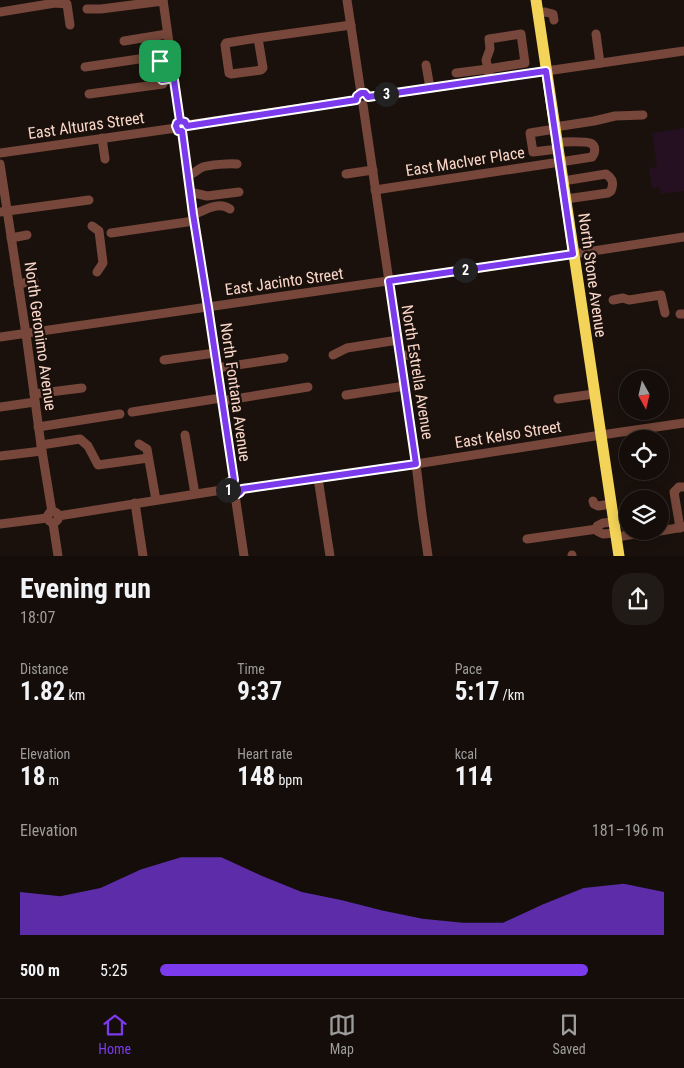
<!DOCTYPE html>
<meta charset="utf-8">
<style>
:root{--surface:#140d09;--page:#211b17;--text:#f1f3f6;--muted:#9d9c9c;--line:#332d2a;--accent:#7c3aed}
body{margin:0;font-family:"Roboto Condensed",sans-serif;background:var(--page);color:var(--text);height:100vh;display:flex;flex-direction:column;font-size:19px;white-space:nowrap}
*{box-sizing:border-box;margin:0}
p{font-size:16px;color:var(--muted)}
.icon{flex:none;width:28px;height:28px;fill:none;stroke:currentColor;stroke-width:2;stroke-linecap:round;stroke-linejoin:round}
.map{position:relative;height:556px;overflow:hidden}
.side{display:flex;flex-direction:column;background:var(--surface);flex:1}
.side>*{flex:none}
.needle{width:32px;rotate:172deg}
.controls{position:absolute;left:619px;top:370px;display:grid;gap:10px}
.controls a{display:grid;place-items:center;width:50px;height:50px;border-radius:50%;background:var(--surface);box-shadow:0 2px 12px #0003,0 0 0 1px var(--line);font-size:25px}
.pin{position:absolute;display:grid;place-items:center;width:42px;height:42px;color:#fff;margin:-21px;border-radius:10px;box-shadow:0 2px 8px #0006}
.km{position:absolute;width:25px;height:25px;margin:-12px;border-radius:50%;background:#222;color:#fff;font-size:14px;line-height:25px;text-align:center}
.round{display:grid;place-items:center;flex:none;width:52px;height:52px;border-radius:20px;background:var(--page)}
.headline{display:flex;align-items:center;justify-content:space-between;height:85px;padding:0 20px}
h1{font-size:28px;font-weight:700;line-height:38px}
.figures{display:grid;grid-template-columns:repeat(3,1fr);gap:8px;height:85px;padding:5px 20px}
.figures div{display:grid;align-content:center}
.figures b{font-size:25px;font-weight:700}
.figures small{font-size:14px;font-weight:400}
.figures p{font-size:14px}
.chart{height:140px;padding:10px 20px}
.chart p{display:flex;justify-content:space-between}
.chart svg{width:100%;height:90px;margin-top:5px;fill:var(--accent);opacity:.7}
ul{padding:0 20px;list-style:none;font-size:16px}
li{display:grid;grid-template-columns:80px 60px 1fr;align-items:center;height:38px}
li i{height:12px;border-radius:6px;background:var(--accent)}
.dock{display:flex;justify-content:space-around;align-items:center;height:70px;border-top:1px solid var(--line);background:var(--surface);font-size:14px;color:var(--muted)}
.dock a{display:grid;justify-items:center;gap:2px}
.dock .selected{color:var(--accent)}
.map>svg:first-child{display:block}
.green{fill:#241021}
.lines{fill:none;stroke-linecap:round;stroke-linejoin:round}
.minor{stroke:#76473a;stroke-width:9}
.major{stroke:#f3d458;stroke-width:11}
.route-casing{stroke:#fff;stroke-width:10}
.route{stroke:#7c3aed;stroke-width:6}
.labels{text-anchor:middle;stroke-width:4.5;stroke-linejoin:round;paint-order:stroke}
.street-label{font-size:16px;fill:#fbd7c9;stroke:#1a110c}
</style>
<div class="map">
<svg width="684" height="556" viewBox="0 0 684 556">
<rect width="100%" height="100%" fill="#1a110c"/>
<polygon class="green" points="684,128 684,191 661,194 659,187 652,188 649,168 657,167 652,133"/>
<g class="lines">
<g class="minor">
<polyline points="163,0 180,121"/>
<polyline points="347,0 361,93"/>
<polyline points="87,9 101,9 163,1"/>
<polyline points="0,12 55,3 67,4 70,25"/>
<polyline points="538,13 545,12 553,14 554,20"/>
<polygon points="521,34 525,63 488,69 486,60 490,49 489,39"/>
<polyline points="596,34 600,63"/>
<polyline points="258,38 263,68 261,70 231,74 229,73 225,45 226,43 258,38 351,25"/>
<polyline points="124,41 167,34"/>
<polyline points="426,65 430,88"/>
<polyline points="85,67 159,56 163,84 89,94"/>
<polyline points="456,73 488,69 489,74"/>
<polyline points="368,97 684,51"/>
<polyline points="363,105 416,464 422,514 428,556"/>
<polyline points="187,125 356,100"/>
<polyline points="555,127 594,121 615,116 643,115"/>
<polyline points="555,129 530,133 533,152 558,149"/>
<polyline points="182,131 193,215 208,307 234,480"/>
<polyline points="102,138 105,159"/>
<path d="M557,142c6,0 29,-1 33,1 7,3 5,10 2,14l-32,5"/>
<polyline points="0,153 176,128"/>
<polyline points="0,164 26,334 41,445 52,512"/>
<polyline points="346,174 373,170"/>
<path d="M188,175c7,-1 9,-6 15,-8 6,-2 27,-4 34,-3"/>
<path d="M563,181l43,-7c7,5 8,9 5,17l-3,2 -42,6"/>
<polyline points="375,190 560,162"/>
<polyline points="191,194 194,193 207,196 239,192"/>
<polyline points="0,212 89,200"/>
<path d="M193,215c12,-5 25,-14 37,-6"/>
<polyline points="92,226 99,231 103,263 97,272"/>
<polyline points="111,233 194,221"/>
<polyline points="11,238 27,235"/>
<polyline points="18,284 34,281"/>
<polyline points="613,300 623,298 629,300 661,295 665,313"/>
<polyline points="680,314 684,314"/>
<polyline points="0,337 561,256 684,237"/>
<polyline points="333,355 347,348 398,340"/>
<polyline points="400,356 415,354"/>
<polyline points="164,360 215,353"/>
<polyline points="217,368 284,358"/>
<polyline points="34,394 82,388"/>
<polyline points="346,395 405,386"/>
<polyline points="558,399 594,394"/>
<polyline points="222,401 308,387"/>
<polyline points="0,407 35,402"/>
<polyline points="132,412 221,398"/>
<polyline points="38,427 120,414"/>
<polyline points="185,435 195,494"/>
<polyline points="139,444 147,449 156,500"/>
<polyline points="41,445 80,439 88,446 98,465 148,458"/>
<polyline points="0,456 42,451"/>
<polyline points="318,478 330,556"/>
<polyline points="242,489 416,464 601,435 684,423"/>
<polyline points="235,495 244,556"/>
<polyline points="593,501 594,504 598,506 611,504"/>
<polyline points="135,503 143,556"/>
<circle cx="53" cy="517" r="5.5"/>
<polyline points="58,516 228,489"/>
<polyline points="614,522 603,523 597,526 597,531 603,534 615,533"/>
<polyline points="53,523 58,556"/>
<polyline points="0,524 47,518"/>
<polyline points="680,528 674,492 679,487 684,487"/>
<polyline points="660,531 684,527"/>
<polyline points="616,537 655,531"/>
<polyline points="527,539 597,529"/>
<polyline points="572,555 572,556"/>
</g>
<polyline class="major" points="536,0 619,556"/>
</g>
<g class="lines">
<defs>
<path id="route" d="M160,61l11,-1 9,61 -3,2 -1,3 2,5h4l11,83 15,93 26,173 -6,3v7c4,6 11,6 14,-1l174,-25 -27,-183 184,-27 -27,-183 -178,26 -3,-4h-4l-4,3 -1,4 -169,26 -2,-4 -5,-1 -6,-41v-2l-12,2 -2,-19"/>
</defs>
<use href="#route" class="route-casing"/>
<use href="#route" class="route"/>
</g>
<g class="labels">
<g class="street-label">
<text transform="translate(86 125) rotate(-8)" y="6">East Alturas Street</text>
<text transform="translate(465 161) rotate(-9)" y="6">East MacIver Place</text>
<text transform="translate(593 275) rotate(82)" y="6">North Stone Avenue</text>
<text transform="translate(284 281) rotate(-8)" y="6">East Jacinto Street</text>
<text transform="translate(41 336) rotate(82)" y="6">North Geronimo Avenue</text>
<text transform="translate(418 372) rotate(81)" y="6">North Estrella Avenue</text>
<text transform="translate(236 392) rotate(82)" y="6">North Fontana Avenue</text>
<text transform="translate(508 434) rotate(-9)" y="6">East Kelso Street</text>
</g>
</g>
</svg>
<div class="controls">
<a><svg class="needle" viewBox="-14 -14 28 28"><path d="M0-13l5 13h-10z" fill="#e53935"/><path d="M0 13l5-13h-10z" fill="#9d9c9c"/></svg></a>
<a><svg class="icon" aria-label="locate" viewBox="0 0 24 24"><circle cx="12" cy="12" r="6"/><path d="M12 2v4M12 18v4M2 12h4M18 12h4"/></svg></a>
<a><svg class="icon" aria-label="layers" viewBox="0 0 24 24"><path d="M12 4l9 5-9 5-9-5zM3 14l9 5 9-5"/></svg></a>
</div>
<div class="pin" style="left:160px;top:61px;background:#1e9e55"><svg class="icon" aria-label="arrive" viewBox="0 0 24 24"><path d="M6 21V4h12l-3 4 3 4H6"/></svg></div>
<b class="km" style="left:228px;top:490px">1</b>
<b class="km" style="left:465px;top:270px">2</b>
<b class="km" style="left:386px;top:94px">3</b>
</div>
<section class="side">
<div class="headline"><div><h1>Evening run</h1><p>18:07</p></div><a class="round"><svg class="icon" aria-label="share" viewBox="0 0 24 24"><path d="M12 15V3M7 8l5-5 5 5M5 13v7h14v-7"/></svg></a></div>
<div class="figures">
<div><p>Distance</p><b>1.82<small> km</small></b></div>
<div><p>Time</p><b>9:37</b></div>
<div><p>Pace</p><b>5:17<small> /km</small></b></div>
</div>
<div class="figures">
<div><p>Elevation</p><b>18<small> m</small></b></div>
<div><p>Heart rate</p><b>148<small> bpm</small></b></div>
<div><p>kcal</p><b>114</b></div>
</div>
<div class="chart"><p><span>Elevation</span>181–196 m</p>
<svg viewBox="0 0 160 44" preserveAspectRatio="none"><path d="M0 44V23L10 25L20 21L30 12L40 6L50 6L60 15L70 23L80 27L90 32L100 36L110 38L120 38L130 29L140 21L150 19L160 23V44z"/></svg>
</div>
<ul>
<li><b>500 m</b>5:25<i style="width:85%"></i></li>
</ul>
</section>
<nav class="dock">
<a class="selected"><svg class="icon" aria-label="home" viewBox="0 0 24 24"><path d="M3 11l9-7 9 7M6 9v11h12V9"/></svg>Home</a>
<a><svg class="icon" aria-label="map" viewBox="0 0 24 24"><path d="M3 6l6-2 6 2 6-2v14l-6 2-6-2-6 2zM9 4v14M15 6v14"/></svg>Map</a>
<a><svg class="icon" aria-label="saved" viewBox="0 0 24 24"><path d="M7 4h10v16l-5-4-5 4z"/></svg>Saved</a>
</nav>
